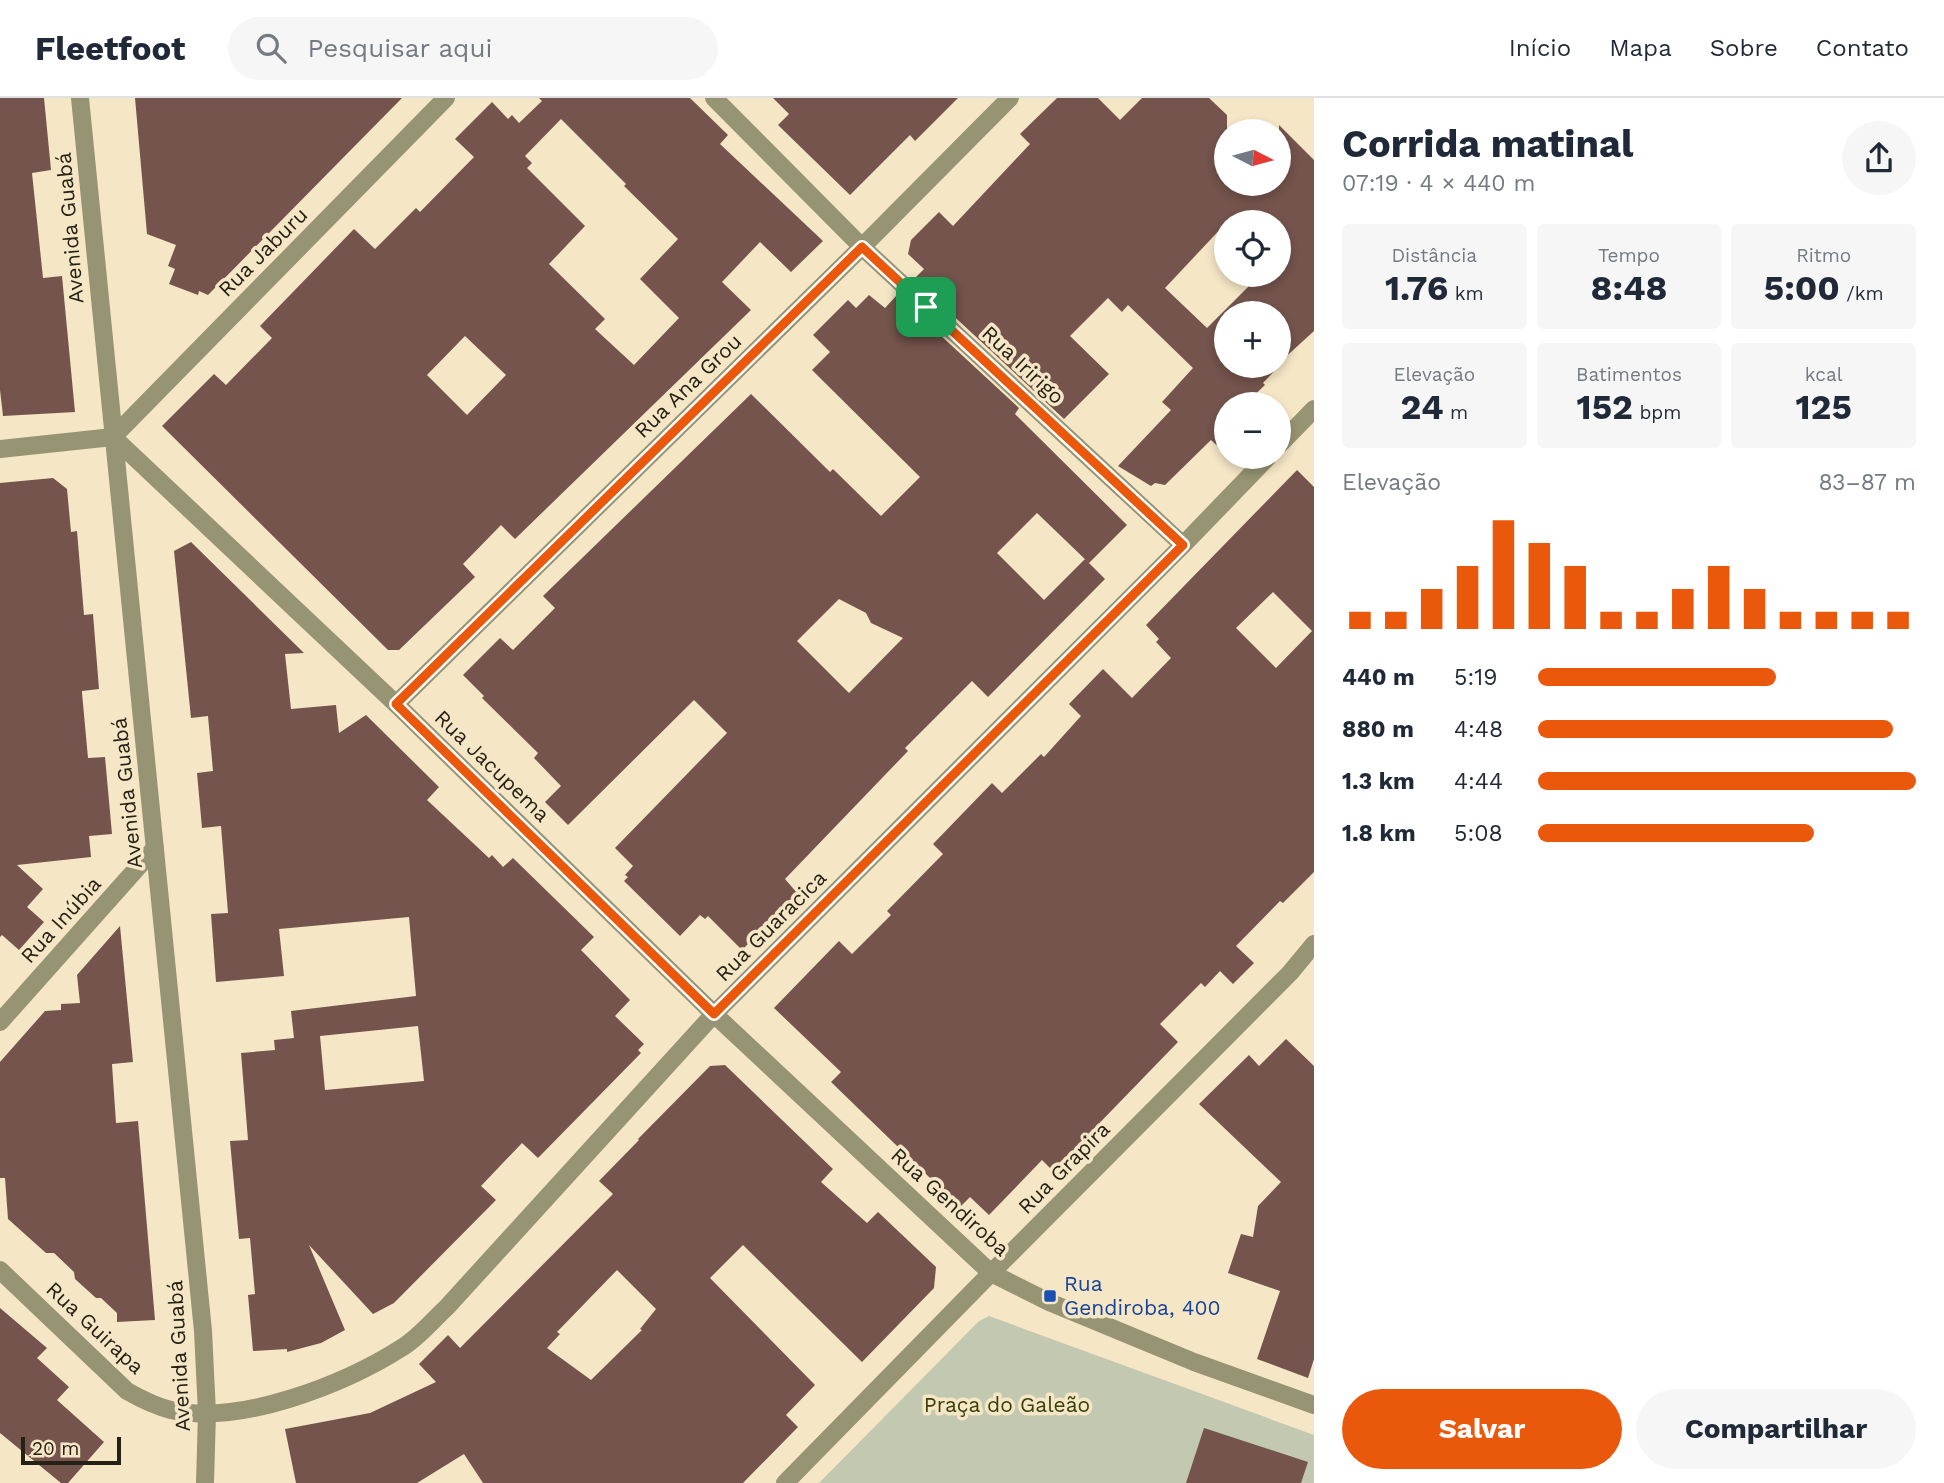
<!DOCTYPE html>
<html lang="pt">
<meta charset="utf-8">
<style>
:root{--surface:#fff;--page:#f6f6f7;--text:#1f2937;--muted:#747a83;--line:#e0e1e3;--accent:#ea580c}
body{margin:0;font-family:"Work Sans",sans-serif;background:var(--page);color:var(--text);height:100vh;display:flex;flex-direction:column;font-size:26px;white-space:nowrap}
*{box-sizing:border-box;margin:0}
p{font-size:23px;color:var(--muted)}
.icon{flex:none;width:38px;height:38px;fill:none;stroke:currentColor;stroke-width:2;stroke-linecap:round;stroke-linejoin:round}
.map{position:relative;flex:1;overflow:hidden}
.details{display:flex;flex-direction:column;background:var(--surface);width:630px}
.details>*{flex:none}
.needle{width:46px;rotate:96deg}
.fabs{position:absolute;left:1214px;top:21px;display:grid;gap:14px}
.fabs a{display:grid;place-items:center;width:77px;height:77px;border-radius:50%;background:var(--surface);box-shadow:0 4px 10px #0003;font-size:35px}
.scale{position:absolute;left:21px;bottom:18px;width:100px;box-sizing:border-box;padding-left:7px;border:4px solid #262115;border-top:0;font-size:19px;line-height:24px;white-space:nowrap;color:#262115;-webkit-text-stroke:5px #f5e6c6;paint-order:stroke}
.pin{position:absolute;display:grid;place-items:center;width:60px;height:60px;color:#fff;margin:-30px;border-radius:14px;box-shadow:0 4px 10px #0006}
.round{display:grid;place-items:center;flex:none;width:74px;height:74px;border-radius:37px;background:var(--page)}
.overview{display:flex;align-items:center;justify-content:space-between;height:119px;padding:0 28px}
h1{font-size:38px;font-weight:700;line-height:52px}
.stats{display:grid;grid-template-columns:repeat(3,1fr);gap:10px;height:119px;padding:7px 28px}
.stats div{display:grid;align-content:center;border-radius:7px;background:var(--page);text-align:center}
.stats b{font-size:35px;font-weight:700}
.stats small{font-size:19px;font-weight:400}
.stats p{font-size:19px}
.chart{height:196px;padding:14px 28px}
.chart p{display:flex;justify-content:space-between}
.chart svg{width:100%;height:126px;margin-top:7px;stroke:var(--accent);stroke-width:6}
.primary-button{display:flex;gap:14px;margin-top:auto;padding:14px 28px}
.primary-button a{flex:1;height:80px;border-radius:42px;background:var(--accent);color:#fff;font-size:28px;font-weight:700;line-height:80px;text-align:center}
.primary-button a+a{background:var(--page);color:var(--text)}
ul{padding:0 28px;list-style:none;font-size:23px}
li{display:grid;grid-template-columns:112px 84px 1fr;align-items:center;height:52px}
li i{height:18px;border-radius:9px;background:var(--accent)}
header{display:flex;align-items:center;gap:42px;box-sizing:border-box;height:98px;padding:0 35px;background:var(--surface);border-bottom:2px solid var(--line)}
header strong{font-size:33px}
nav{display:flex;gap:38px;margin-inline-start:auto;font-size:24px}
.search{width:490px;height:63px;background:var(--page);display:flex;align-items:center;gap:18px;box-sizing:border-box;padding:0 24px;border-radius:38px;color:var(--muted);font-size:26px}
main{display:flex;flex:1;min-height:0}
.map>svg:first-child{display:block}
.green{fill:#c3c8b1}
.building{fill:#74544c;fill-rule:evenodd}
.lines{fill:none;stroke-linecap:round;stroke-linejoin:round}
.minor{stroke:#979473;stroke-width:18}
.route-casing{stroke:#fff;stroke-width:14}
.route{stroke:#ea580c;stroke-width:9}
.transit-dot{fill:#1a4fb4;stroke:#f5e6c6;stroke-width:2.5}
.labels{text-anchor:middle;stroke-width:7;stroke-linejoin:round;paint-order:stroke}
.street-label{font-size:21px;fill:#262115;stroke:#f5e6c6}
.transit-label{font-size:21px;fill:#164399;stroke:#f5e6c6;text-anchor:start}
.park-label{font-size:21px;fill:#383f09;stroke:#f5e6c6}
</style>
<header>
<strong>Fleetfoot</strong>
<div class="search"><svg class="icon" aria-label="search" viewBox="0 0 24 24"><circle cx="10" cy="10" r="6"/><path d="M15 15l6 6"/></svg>Pesquisar aqui</div>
<nav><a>Início</a><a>Mapa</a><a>Sobre</a><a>Contato</a></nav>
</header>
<main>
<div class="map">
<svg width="1314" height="1385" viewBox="0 0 1314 1385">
<rect width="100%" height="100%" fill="#f5e6c6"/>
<polygon class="green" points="989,1218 1314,1337 1314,1385 819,1385 979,1223"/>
<g class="building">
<polygon points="0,0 44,0 51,72 32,75 43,180 62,178 75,314 3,318 0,292"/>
<polygon points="135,0 402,0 208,197 199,193 198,197 169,186 175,171 168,168 176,147 147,136"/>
<path d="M539,0h151l38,37 -8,9 103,97 -32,31 -31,-30 -38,40 29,28 -236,229 -14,-14 -38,39 12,13 -76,73h-11l-226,-224 52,-52 12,11 46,-47 -12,-12 94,-97 21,20 41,-41 4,4 54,-55 -19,-18 37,-37 16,17 4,-4 7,8 23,-22zM561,21l65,65 -2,2 54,53 -38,40 39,39 -45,47 -39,-36 10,-10 -56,-55 36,-38 -58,-58 5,-5 -7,-7zM465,238l41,39 -39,40 -40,-40z"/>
<polygon points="773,0 958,0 915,43 910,37 850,97 778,27 789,16"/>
<path d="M1057,0h41l22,22 22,-22h67l18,17v69h52v-59l35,35v171l-35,32v-50h-52v53h52l-16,17 2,2 -20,19h-18v51l-16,-15 -46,45 -10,-2 -4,3 -33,-20 53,-56 -9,-8 31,-34 -65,-63 -6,7 -14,-14 -38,38 39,38 -45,45 -150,-140 10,-10 -16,-15 3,-14 28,-28 14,14 77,-82 -10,-10zM1227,124h52v53h-19l-53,53 -42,-40z"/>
<path d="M869,197l16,13 12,-13 122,113 -4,6 112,111 -38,38 -52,-50 -40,40 47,47 41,-41 20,20 -117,118 -16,-16 -67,67 3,3 -123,128 13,15 -56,56 -34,-34 -3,3 -5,-4 -20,21 -56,-55 4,-4 -3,-2 8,-9 -18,-18 112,-115 -33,-33 -126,125 -23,-23 16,-16 -27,-28 4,-5 -56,-55 2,-2 -21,-21 37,-37 13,12 42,-42 -12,-12 208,-202 79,78 3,-3 48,47 39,-39 -108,-107 18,-18 -17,-17 35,-35 8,8zM839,501l27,14 5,10 32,15 -54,55 -52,-52z"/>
<path d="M1297,372l17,17v385l-31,31 -3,-2 -44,45 18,17 -21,21 -13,-13 -15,16 -4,-4 -41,41 18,18 -125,129 -11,-11 -53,55 -19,-18 -10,10 -129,-125 10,-10 -67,-64 65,-67 13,13 39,-39 -4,-4 56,-57 -10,-10 59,-61 10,10 39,-39 3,3 37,-41 -12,-12 34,-35 29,29 39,-40 -15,-16 3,-3 -13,-14zM1273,494l39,39 -36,37 -40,-40z"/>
<polygon points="53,380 67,391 71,434 77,433 84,517 93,516 99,591 82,593 82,595 88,660 105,659 112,736 89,738 91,759 17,767 43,791 27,809 44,824 19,852 2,837 0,839 0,385"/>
<path d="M191,444l113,111 -19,1 6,55 45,-4 3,28 27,-18 73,72 -12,13 62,58 3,-3 11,12 10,-9 81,79 -13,13 49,50 -15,16 29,28 -6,6 3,3 -103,105 -16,-15 -41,43 15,14 -102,103 -21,11 -64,-69 36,85 -24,13 -34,9v-3l-34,2 -5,-56 7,-1 -5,-56 -11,1 -9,-98 18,-1 -7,-87 34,-3 -1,-10 20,-2 -3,-27 125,-15 -7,-79 -130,12 5,47 -68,6 -5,-68 17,-1 -7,-87 -19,2 -5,-55 16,-2 -5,-55 -17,2 -17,-167zM418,928l6,55 -99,9 -5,-54z"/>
<polygon points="120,828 133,964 112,966 116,1025 138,1023 155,1222 117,1224 117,1215 101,1200 96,1200 75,1181 74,1174 54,1155 46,1155 8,1121 5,1080 0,1080 0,964 45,913 61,912 61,906 80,905 77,877"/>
<polygon points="1286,941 1314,968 1314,1261 1308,1280 1257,1261 1280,1193 1228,1175 1241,1136 1253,1139 1258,1108 1281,1084 1199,1006 1249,957 1259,968"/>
<path d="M725,967l108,104 -12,13 46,41 11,-11 58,55 -2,21 -72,74 -119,-117 -33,33 105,107 -29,30 12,12 -55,56h-260l-19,-29 -47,29h-121l-11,-54 85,-16 66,-31 -17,-18 29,-29 12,13 153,-154 -14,-13 40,-41 -1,-1 72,-73zM617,1172l39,39 -16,20 2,1 -51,50 -44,-32 13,-14 -3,-2z"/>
<polygon points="0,1210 47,1250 37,1260 69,1289 57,1302 104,1344 68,1385 61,1385 0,1335"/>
<polygon points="1204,1330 1308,1364 1301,1385 1186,1385"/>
</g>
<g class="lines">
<g class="minor">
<polyline points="80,0 203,1233 207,1315 205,1385"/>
<polyline points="714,0 862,149 1183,447"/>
<polyline points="113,339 396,606 714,916 991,1175 1049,1204 1194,1264 1314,1307"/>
<polyline points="113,339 446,0"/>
<polyline points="1279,347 1314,311"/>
<polyline points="0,351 113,339"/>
<polyline points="396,606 862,149 1010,0"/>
<polyline points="0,924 155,750"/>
<path d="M0,1172l127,121c14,8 28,15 44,19 69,16 174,-26 232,-63 16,-10 30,-27 44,-40l267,-293 469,-469 85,-88"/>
<polyline points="785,1385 991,1175 1290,875 1314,846"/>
</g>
</g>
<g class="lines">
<defs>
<polygon id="route" points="862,149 1183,447 714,916 396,606"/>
</defs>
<use href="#route" class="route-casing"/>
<use href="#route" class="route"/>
</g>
<rect class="transit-dot" x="1043" y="1191" width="14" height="14" rx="3.5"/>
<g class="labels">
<g class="street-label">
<text transform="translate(70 130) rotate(-95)" y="7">Avenida Guabá</text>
<text transform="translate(263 154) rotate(-45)" y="7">Rua Jaburu</text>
<text transform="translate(1023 267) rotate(43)" y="7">Rua Iririgo</text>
<text transform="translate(688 288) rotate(-44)" y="7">Rua Ana Grou</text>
<text transform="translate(492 668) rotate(44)" y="7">Rua Jacupema</text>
<text transform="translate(127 695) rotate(-96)" y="7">Avenida Guabá</text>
<text transform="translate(61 822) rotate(-48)" y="7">Rua Inúbia</text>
<text transform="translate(771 828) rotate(-45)" y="7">Rua Guaracica</text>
<text transform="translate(1064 1070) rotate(-45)" y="7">Rua Grapira</text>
<text transform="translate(950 1104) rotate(42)" y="7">Rua Gendiroba</text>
<text transform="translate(95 1230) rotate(43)" y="7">Rua Guirapa</text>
<text transform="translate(179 1258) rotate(-93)" y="7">Avenida Guabá</text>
</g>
<g class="transit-label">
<text x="1064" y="1193">Rua<tspan x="1064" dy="24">Gendiroba, 400</tspan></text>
</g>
<g class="park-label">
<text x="1007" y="1314">Praça do Galeão</text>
</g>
</g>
</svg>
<div class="fabs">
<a><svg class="needle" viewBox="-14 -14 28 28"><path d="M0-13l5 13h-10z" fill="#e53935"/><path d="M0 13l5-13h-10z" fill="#747a83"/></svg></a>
<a><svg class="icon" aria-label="locate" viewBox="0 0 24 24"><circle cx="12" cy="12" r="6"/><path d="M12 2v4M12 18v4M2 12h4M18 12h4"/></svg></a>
<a>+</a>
<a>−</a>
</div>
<div class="scale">20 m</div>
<div class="pin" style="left:926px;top:209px;background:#1e9e55"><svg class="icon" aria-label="arrive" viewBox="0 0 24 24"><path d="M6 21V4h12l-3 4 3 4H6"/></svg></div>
</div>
<section class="details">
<div class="overview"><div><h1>Corrida matinal</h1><p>07:19 · 4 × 440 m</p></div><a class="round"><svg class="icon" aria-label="share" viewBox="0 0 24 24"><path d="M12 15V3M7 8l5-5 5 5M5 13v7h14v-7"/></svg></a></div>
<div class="stats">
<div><p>Distância</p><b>1.76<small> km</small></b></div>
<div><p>Tempo</p><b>8:48</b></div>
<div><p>Ritmo</p><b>5:00<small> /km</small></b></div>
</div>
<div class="stats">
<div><p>Elevação</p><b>24<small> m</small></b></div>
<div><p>Batimentos</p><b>152<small> bpm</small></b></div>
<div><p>kcal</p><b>125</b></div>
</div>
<div class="chart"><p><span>Elevação</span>83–87 m</p>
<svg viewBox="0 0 160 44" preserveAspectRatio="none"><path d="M5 44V38M15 44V38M25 44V30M35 44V22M45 44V6M55 44V14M65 44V22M75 44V38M85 44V38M95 44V30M105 44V22M115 44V30M125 44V38M135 44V38M145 44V38M155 44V38"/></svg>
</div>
<ul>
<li><b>440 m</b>5:19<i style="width:63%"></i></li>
<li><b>880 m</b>4:48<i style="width:94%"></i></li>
<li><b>1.3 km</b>4:44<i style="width:100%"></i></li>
<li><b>1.8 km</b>5:08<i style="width:73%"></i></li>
</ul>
<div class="primary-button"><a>Salvar</a><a>Compartilhar</a></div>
</section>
</main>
